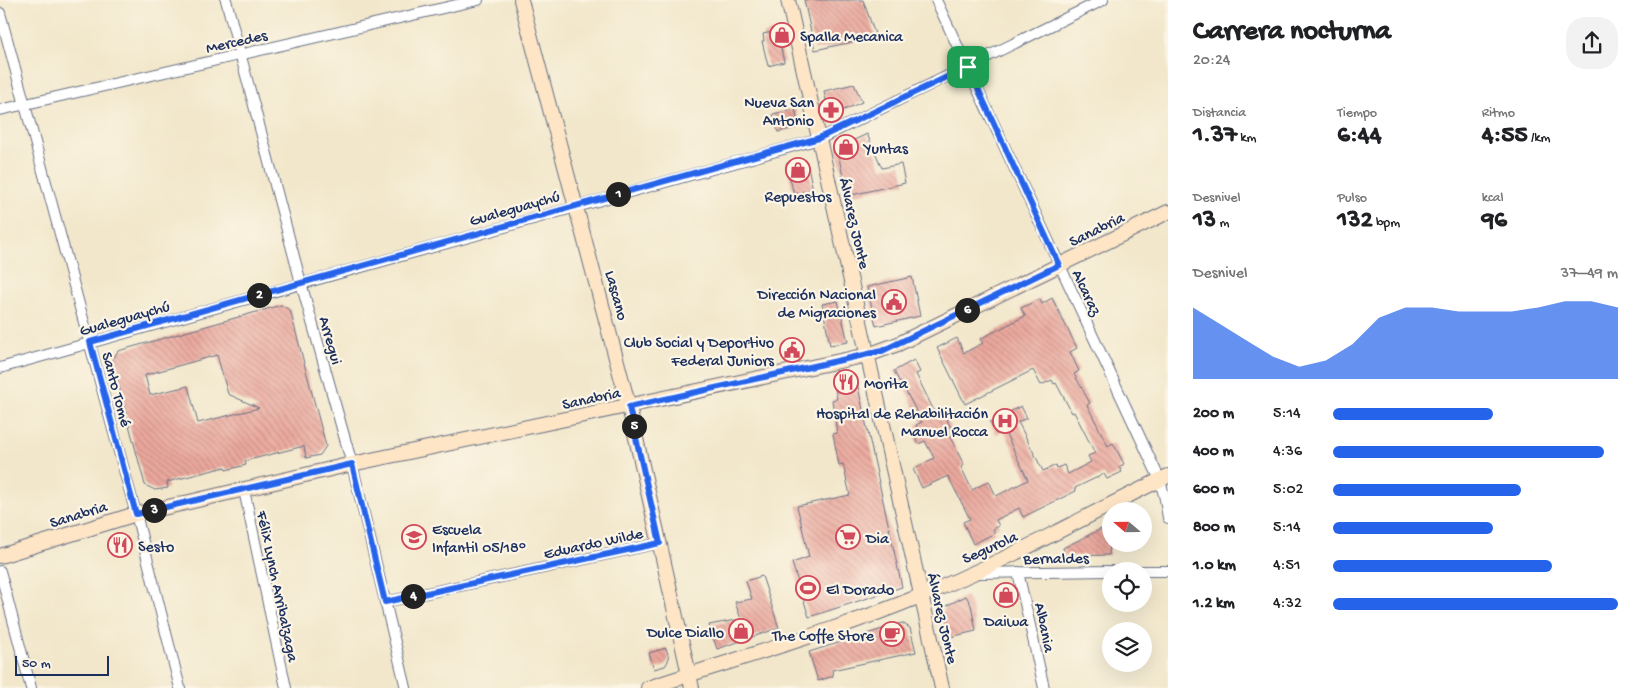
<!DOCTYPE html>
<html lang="es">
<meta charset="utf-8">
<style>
:root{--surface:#fff;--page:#f2f2f2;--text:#202124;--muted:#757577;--accent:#2563eb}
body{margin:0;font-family:"Gochi Hand",sans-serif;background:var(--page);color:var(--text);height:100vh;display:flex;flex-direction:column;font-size:19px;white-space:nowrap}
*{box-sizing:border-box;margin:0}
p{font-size:16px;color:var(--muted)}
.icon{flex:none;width:28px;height:28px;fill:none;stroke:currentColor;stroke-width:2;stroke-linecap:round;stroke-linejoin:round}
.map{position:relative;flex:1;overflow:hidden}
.details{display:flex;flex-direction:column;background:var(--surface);width:475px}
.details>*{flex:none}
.needle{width:32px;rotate:290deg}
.tools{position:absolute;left:1102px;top:502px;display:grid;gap:10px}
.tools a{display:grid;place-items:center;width:50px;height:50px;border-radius:50%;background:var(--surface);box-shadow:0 5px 20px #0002;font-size:25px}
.scale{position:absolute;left:15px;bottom:12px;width:94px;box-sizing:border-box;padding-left:5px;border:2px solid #1b2f5e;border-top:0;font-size:14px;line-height:18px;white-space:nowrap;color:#1b2f5e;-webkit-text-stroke:4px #fcf5e5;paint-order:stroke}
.pin{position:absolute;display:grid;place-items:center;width:42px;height:42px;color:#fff;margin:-21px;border-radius:10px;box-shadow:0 2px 8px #0006}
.km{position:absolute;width:25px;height:25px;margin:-12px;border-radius:50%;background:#222;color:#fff;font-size:14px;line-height:25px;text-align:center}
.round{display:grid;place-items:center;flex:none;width:52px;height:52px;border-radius:20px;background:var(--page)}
.overview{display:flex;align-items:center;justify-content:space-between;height:85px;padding:0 25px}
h1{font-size:28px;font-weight:700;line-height:38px}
.metrics{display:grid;grid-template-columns:repeat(3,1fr);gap:8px;height:85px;padding:5px 25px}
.metrics div{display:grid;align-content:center}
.metrics b{font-size:25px;font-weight:700}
.metrics small{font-size:14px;font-weight:400}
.metrics p{font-size:14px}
.chart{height:140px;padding:10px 25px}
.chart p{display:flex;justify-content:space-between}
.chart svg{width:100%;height:90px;margin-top:5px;fill:var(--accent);opacity:.7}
ul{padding:0 25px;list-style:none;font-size:16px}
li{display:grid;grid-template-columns:80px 60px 1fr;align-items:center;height:38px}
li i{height:12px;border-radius:6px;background:var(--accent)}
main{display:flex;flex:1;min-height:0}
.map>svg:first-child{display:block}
.building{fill:url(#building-back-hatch);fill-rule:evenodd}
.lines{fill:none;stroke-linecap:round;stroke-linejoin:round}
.street-casing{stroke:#666f84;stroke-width:12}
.secondary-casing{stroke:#666f84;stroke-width:16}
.street{stroke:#fff;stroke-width:10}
.secondary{stroke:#fde5c5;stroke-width:14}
.route-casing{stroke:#fff;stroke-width:10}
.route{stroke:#2563eb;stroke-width:6}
.labels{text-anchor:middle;stroke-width:4.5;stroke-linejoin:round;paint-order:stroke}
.poi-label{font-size:16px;fill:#1b2f5e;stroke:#fcf5e5;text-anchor:start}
.street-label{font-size:16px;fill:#1b2f5e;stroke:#fcf5e5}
</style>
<main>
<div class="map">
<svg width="1168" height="688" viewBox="0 0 1168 688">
<defs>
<pattern id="building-back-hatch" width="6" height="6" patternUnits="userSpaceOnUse" patternTransform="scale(1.25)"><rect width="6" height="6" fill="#eca89d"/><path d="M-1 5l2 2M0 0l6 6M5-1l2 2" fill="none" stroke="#be8983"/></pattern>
</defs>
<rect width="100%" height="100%" fill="#fcf5e5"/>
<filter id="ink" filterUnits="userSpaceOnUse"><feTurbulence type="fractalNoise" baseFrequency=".02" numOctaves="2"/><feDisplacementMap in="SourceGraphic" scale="10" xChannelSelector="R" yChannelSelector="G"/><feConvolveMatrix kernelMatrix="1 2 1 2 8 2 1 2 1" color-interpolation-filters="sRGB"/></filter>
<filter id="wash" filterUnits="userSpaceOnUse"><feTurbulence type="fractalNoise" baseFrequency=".0096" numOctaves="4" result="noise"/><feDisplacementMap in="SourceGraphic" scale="20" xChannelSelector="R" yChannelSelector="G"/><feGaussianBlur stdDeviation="1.12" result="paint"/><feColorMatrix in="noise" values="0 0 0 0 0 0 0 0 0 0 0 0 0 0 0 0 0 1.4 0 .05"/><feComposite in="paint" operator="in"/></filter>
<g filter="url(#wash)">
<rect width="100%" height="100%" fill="#f2e7cb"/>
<g id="blocks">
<g class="building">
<polygon points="804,0 863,0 876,37 815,50"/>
<polygon points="777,31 784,62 768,66 762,41 764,41 763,34"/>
<polygon points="854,84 862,102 837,113 828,110 824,91"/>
<polygon points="795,109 799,127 778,132 773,114"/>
<polygon points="867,134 882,168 901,164 905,183 847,196 837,148"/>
<polygon points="798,161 808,166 813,190 794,194 786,164"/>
<polygon points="912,277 920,316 876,326 867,287"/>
<polygon points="1052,298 1077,348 1070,352 1079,371 1074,374 1090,403 1087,405 1108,446 1113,443 1124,464 1119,467 1122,472 1107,479 1104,474 1075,488 1076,491 1023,517 1019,508 996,520 999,526 993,529 995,533 973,544 963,522 970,519 948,476 922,488 913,469 934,458 925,441 918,444 913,434 919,431 916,425 922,422 901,382 900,383 894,371 914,360 920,372 916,374 936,415 943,412 954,434 950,437 964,465 961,467 972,490 989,481 996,496 1028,480 1004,430 996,434 990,422 1021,406 1027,418 1018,422 1043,471 1056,465 1057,468 1064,465 1068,474 1091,462 1088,456 1095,453 1074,412 1072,413 1056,383 1054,384 1052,380 1041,385 1033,370 965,404 937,348 957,338 964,353 983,343 980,339 1025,316 1021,308 1040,299 1042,304"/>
<polygon points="838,301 848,342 830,345 822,304"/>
<path d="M281,305l9,5 36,136 -6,9 -14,3 -2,-12 -59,15 1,4 -20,5 -1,-3 -58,15 1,6 -13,2 -10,-5 -33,-124 6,-10zM217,355l11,39 31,14 -61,15 -10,-37 -38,9 -5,-20z"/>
<polygon points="851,374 856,378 902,587 809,617 792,563 809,557 797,506 850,495 843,464 839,465 833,434 837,433 832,400 837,399 833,378"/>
<polygon points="1101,529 1110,545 1109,555 1065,556 1063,548"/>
<polygon points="762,576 779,628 717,649 709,625 741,619 735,602 752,599 746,581"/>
<polygon points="966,596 971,605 976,631 946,638 941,615 946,606"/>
<polygon points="902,623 910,628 916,652 832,670 833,676 818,681 809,652"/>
<polygon points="666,648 669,658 667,663 665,666 654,669 649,653"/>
</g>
</g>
</g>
<g filter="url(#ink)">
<use href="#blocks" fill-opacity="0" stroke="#666f84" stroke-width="1"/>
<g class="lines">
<defs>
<g id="street">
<polyline points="226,0 301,283 352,464 406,688"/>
<polyline points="936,0 1160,480 1165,499 1168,518"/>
<polyline points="0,13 136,514 180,688"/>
<polyline points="0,110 478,0"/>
<polyline points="0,368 819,139 1103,0"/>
<polyline points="244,490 286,688"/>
<polyline points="0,571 31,688"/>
<polyline points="1119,571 1168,571"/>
<polyline points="1018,572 1044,688"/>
<polyline points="977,573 1111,571"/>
<polyline points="385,602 660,543"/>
</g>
<g id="secondary">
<polyline points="521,0 629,407 692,688"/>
<polyline points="788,0 942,688"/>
<polyline points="0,556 136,514 172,506 352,464 868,355 898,344 1168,212"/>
<path d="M648,688c90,-30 183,-55 272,-92 85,-34 165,-80 248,-120"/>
</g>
</defs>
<use href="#street" class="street-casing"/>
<use href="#secondary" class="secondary-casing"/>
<use href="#street" class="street"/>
<use href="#secondary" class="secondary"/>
</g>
</g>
<g class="lines" filter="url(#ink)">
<defs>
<polygon id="route" points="968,67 1059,265 882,351 629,407 660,543 385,602 352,464 136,514 90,342 819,138"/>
</defs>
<use href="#route" class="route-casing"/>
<use href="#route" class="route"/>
</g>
<defs>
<symbol id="shop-ring" viewBox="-11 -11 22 22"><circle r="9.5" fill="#fcf5e5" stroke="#d1495b" stroke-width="1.5"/><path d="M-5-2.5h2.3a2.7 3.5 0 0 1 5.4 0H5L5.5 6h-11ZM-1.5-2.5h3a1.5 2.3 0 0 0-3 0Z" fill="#d1495b"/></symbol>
<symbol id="pharmacy-ring" viewBox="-11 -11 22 22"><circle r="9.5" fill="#fcf5e5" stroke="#d1495b" stroke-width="1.5"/><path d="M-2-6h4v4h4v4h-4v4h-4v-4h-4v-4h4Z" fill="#d1495b"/></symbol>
<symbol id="civic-ring" viewBox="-11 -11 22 22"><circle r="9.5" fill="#fcf5e5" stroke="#d1495b" stroke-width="1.5"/><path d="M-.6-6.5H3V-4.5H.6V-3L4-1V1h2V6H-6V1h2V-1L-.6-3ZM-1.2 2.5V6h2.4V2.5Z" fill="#d1495b"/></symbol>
<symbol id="restaurant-ring" viewBox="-11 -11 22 22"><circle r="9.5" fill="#fcf5e5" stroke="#d1495b" stroke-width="1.5"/><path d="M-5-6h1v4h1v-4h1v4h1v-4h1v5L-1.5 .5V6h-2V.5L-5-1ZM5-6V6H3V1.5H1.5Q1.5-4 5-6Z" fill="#d1495b"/></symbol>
<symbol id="hospital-ring" viewBox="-11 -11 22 22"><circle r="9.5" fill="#fcf5e5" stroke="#d1495b" stroke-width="1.5"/><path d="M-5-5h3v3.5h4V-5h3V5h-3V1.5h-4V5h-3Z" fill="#d1495b"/></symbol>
<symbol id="school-ring" viewBox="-11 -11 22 22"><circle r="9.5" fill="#fcf5e5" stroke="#d1495b" stroke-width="1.5"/><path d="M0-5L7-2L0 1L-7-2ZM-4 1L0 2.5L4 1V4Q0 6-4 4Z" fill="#d1495b"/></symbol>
<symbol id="supermarket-ring" viewBox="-11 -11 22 22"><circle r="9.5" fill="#fcf5e5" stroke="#d1495b" stroke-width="1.5"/><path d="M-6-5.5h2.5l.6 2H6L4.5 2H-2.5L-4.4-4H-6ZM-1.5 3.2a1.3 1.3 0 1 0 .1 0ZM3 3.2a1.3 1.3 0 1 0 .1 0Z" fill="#d1495b"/></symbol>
<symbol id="stadium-ring" viewBox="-11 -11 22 22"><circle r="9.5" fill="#fcf5e5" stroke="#d1495b" stroke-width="1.5"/><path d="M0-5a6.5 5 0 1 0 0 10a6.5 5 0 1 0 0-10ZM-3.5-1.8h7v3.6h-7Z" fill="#d1495b"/></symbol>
<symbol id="cafe-ring" viewBox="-11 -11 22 22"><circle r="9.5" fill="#fcf5e5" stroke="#d1495b" stroke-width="1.5"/><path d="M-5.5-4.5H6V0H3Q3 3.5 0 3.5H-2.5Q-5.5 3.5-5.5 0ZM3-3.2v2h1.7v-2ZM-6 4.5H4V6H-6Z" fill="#d1495b"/></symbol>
</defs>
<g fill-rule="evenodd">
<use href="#shop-ring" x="768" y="21" width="28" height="28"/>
<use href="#pharmacy-ring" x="817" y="96" width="28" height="28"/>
<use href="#shop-ring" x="832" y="133" width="28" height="28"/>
<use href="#shop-ring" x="784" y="156" width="28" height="28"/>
<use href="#civic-ring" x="880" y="288" width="28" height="28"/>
<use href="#civic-ring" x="778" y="336" width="28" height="28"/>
<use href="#restaurant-ring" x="832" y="368" width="28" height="28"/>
<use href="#hospital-ring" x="991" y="407" width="28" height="28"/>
<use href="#school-ring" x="400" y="523" width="28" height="28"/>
<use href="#supermarket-ring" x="834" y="523" width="28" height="28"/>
<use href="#restaurant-ring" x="106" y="531" width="28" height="28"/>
<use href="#stadium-ring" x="794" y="574" width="28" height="28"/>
<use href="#shop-ring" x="992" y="581" width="28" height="28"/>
<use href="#shop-ring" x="727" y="617" width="28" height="28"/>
<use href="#cafe-ring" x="878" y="620" width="28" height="28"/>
</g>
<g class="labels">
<g class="poi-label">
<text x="800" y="41">Spalla Mecanica</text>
<text x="814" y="107" text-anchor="end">Nueva San<tspan x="814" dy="18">Antonio</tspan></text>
<text x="864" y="153">Yuntas</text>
<text x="798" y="201" text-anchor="middle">Repuestos</text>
<text x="876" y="299" text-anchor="end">Dirección Nacional<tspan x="876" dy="18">de Migraciones</tspan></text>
<text x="774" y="347" text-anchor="end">Club Social y Deportivo<tspan x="774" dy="18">Federal Juniors</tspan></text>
<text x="864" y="388">Morita</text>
<text x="988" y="418" text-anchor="end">Hospital de Rehabilitación<tspan x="988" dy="18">Manuel Rocca</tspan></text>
<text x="432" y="534">Escuela<tspan x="432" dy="18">Infantil 05/18°</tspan></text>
<text x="866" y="543">Dia</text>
<text x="138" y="551">Sesto</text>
<text x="826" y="594">El Dorado</text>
<text x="1006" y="626" text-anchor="middle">Daiwa</text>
<text x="724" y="637" text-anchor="end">Dulce Diallo</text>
<text x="874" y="640" text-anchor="end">The Coffe Store</text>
</g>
<g class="street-label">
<text transform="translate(236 40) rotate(-13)" y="6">Mercedes</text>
<text transform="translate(514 207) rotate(-16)" y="6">Gualeguaychú</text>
<text transform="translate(856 223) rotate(77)" y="6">Álvarez Jonte</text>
<text transform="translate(1096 228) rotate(-26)" y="6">Sanabria</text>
<text transform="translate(1088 292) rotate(65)" y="6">Alcaraz</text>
<text transform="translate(618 295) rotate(75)" y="6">Lascano</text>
<text transform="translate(124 317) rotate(-16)" y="6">Gualeguaychú</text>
<text transform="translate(332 340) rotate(74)" y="6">Arregui</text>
<text transform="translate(118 389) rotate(75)" y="6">Santo Tomé</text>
<text transform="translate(591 397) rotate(-12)" y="6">Sanabria</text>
<text transform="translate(78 513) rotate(-17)" y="6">Sanabria</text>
<text transform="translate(593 542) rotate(-12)" y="6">Eduardo Wilde</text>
<text transform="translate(989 546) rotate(-24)" y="6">Segurola</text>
<text transform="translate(1056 557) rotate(-1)" y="6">Bernaldes</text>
<text transform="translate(279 586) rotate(78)" y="6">Félix Lynch Arribalzaga</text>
<text transform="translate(944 618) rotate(77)" y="6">Álvarez Jonte</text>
<text transform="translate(1046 627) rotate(78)" y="6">Albania</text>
</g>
</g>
</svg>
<div class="tools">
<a><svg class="needle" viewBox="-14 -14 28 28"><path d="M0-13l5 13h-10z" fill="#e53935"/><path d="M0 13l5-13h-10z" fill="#757577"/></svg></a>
<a><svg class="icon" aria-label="locate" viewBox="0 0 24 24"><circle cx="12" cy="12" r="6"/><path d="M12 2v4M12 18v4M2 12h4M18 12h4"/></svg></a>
<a><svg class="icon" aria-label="layers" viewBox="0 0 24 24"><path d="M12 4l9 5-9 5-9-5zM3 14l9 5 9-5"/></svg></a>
</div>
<div class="scale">50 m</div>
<div class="pin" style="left:968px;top:67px;background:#1e9e55"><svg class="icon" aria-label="arrive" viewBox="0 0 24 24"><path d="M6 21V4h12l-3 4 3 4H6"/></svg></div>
<b class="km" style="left:618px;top:194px">1</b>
<b class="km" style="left:259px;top:295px">2</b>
<b class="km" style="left:154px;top:510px">3</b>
<b class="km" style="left:413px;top:596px">4</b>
<b class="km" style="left:634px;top:426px">5</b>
<b class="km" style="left:967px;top:310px">6</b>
</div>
<section class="details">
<div class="overview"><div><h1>Carrera nocturna</h1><p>20:24</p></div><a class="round"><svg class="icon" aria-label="share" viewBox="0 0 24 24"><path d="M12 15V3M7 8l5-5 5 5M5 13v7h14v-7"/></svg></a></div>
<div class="metrics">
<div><p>Distancia</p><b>1.37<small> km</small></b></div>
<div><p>Tiempo</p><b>6:44</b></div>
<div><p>Ritmo</p><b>4:55<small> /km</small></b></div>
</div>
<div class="metrics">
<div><p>Desnivel</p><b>13<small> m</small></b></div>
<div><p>Pulso</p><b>132<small> bpm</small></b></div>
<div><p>kcal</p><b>96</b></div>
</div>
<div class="chart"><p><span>Desnivel</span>37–49 m</p>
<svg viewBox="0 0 160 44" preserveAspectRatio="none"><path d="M0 44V9L10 17L20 25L30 33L40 38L50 35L60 27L70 14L80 9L90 9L100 11L110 11L120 11L130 9L140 6L150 6L160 9V44z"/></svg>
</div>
<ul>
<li><b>200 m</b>5:14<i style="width:56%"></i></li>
<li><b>400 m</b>4:36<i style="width:95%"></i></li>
<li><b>600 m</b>5:02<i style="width:66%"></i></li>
<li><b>800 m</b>5:14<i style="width:56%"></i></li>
<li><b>1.0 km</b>4:51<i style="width:77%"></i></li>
<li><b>1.2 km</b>4:32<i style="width:100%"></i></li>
</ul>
</section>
</main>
